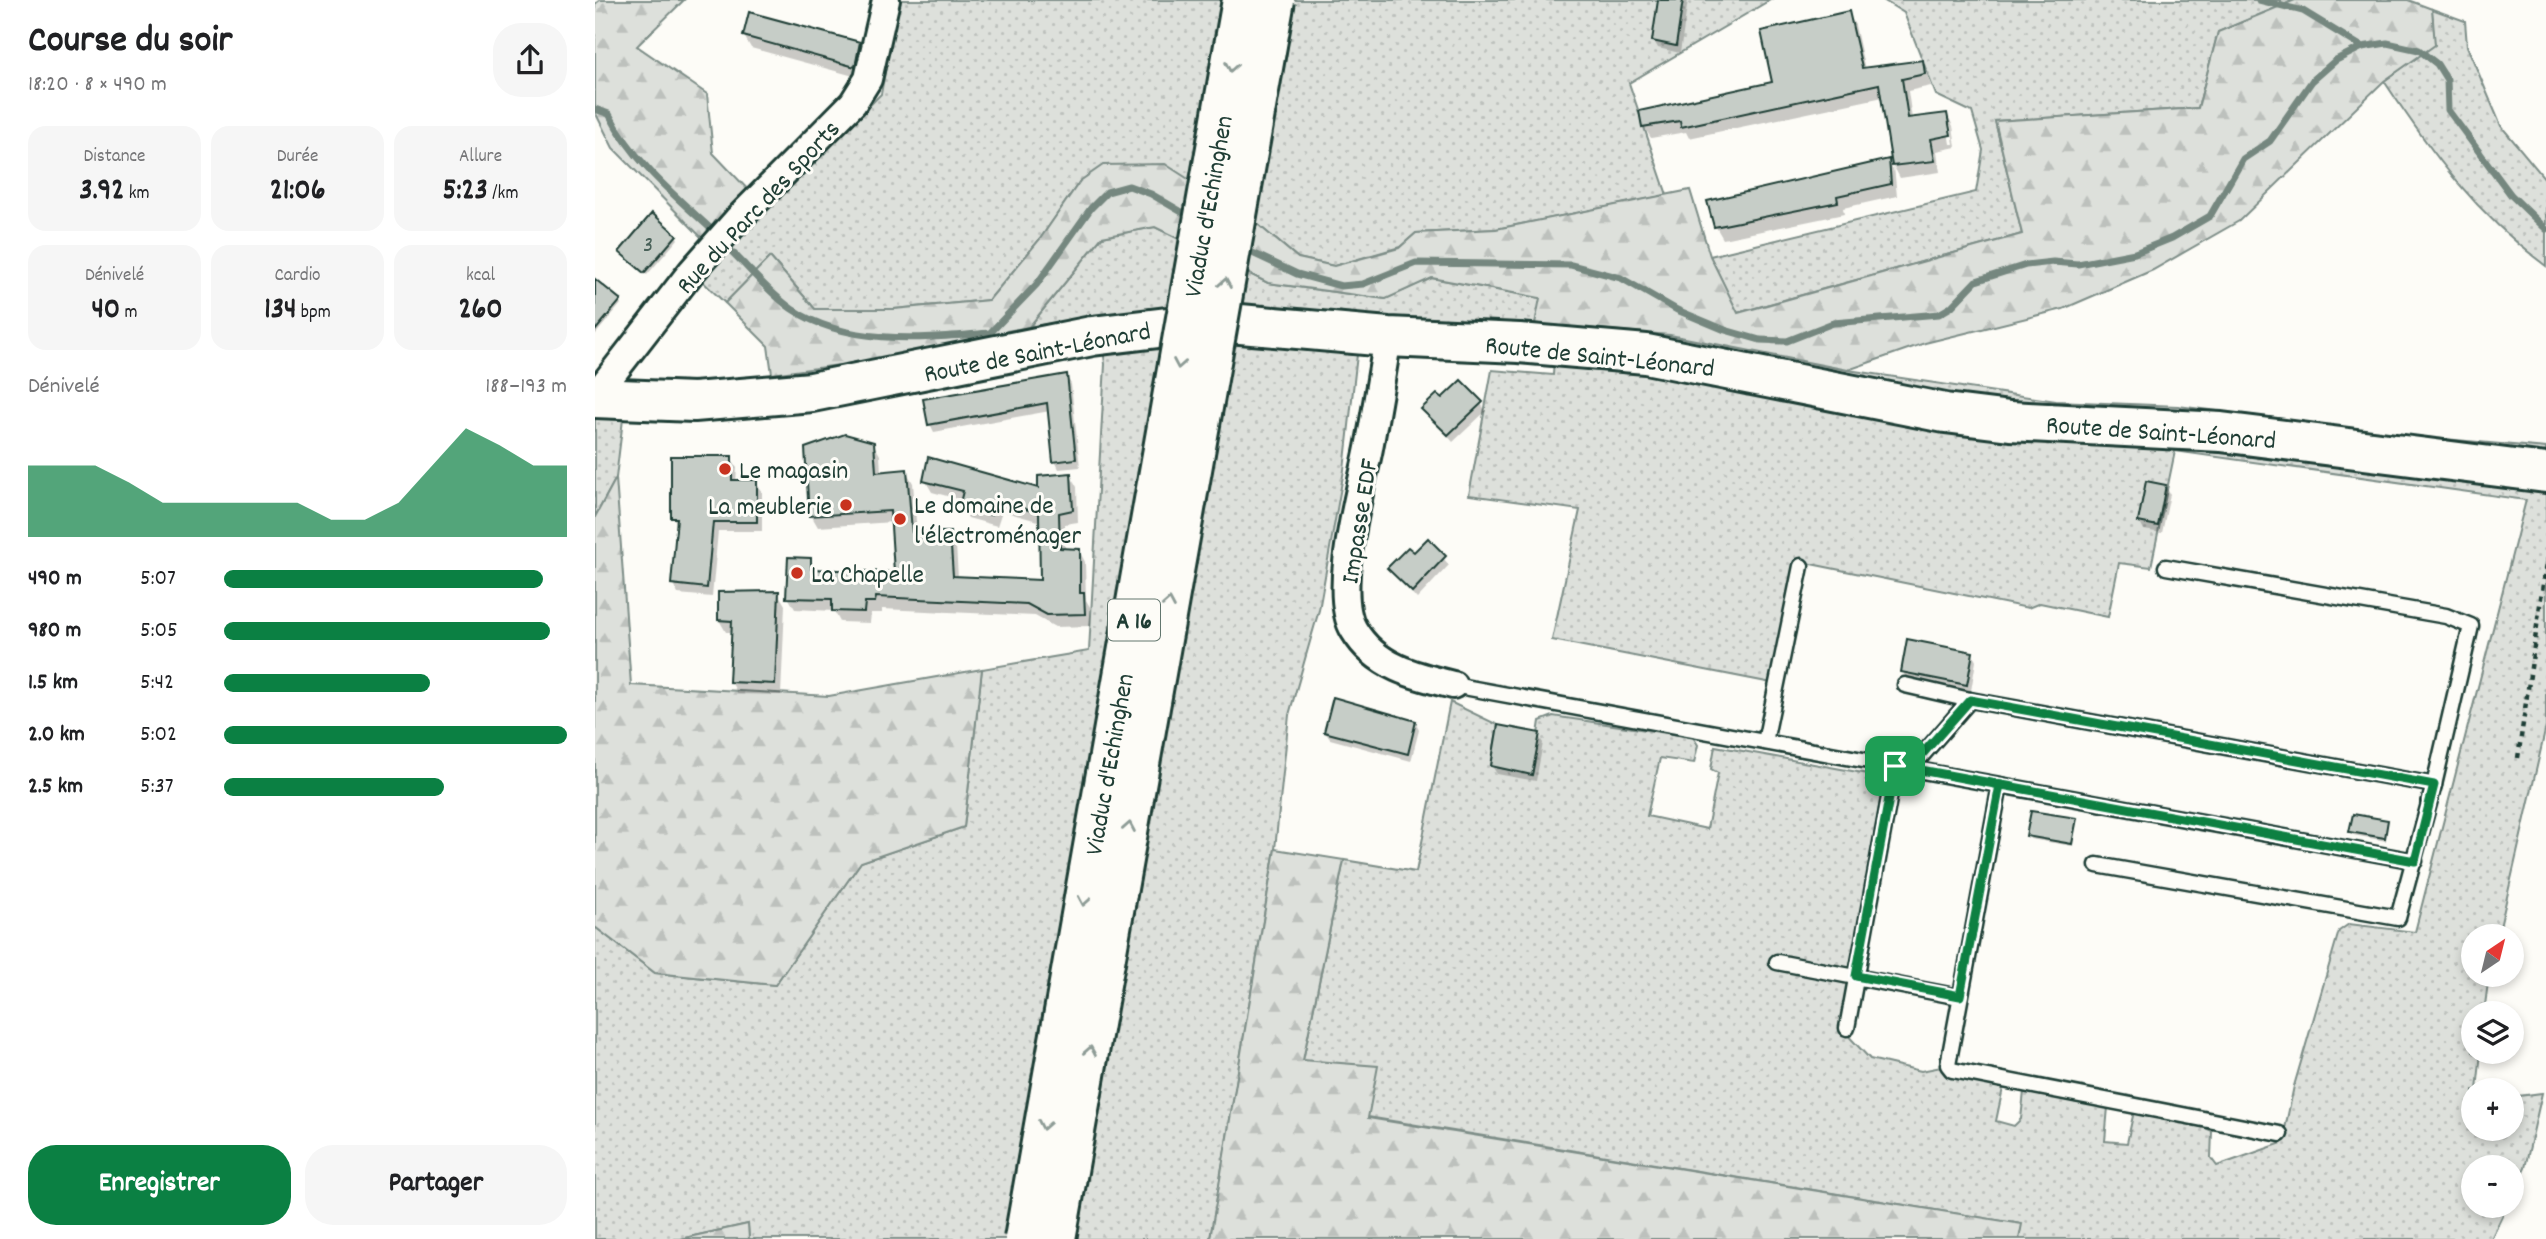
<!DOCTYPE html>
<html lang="fr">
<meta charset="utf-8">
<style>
:root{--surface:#fff;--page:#f6f6f6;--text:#202124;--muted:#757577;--accent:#0b8043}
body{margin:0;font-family:Dekko,sans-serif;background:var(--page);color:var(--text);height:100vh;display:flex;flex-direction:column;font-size:26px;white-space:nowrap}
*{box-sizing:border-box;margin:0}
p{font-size:23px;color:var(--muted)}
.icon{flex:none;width:38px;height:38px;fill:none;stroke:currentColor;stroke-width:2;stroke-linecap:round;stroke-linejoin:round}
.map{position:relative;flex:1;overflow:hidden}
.details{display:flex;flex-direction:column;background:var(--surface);width:595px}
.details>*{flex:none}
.needle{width:46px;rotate:35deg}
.controls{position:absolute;left:1866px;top:924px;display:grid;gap:14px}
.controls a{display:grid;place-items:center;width:63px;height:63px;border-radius:50%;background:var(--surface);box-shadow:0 4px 10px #0003;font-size:35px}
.pin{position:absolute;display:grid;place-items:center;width:60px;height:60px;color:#fff;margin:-30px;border-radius:14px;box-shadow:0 4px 10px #0006}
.round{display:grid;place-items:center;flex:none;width:74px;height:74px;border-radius:28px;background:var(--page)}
.overview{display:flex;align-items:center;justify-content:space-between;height:119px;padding:0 28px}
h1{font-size:38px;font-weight:700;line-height:52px}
.metrics{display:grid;grid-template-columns:repeat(3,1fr);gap:10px;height:119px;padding:7px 28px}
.metrics div{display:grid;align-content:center;border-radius:18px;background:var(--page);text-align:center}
.metrics b{font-size:30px;font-weight:700}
.metrics small{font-size:19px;font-weight:400}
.metrics p{font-size:19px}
.chart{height:196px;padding:14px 28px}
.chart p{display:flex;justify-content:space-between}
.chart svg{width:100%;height:126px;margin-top:7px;fill:var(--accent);opacity:.7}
.button{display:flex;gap:14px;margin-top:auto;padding:14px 28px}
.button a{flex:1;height:80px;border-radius:28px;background:var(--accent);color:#fff;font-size:28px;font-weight:700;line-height:80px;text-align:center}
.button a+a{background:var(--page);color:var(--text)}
ul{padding:0 28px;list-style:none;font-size:23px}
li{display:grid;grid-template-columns:112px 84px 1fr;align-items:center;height:52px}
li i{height:18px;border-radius:9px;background:var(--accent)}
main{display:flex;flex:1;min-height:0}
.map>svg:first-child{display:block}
.grass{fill:url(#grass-dots);stroke:#7e8e88;stroke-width:2}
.forest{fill:url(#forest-firs);stroke:#7e8e88;stroke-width:2}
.shadow{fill:#0003;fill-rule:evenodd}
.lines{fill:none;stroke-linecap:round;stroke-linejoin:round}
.stream{stroke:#75877f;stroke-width:7}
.building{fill:#c6cdc7;stroke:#1f3d34;stroke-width:2}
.lane-casing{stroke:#1f3d34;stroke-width:19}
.street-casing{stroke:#1f3d34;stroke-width:32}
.secondary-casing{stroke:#1f3d34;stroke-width:44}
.path{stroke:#1f3d34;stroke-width:4.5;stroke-dasharray:5 5;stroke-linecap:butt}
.lane{stroke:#fdfcf7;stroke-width:14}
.street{stroke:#fdfcf7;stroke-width:26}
.secondary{stroke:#fdfcf7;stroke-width:38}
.highway-bridge-casing{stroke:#1f3d34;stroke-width:44;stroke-linecap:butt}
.highway-bridge{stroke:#fdfcf7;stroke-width:38}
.oneway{stroke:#8e9c96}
.route-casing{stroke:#fff;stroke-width:14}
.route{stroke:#0b8043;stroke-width:9}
.poi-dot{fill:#c8321e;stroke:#fdfcf7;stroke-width:2.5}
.labels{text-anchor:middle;stroke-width:6;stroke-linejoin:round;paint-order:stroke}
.number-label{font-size:23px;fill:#496159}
.shield{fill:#fdfcf7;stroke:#62766e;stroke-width:2}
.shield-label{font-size:24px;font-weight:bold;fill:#1f3d34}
.street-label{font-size:26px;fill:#1f3d34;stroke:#fdfcf7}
.poi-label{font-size:26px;fill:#1f3d34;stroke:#fdfcf7;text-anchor:start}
</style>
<main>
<section class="details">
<div class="overview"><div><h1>Course du soir</h1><p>18:20 · 8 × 490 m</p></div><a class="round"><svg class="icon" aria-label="share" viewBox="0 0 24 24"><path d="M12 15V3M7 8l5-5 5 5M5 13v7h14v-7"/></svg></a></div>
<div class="metrics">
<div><p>Distance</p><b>3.92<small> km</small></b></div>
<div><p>Durée</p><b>21:06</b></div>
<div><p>Allure</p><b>5:23<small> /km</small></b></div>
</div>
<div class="metrics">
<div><p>Dénivelé</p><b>40<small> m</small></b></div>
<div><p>Cardio</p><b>134<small> bpm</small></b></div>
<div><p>kcal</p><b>260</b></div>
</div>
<div class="chart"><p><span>Dénivelé</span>188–193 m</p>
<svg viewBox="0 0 160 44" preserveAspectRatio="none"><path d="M0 44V19L10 19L20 19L30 25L40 32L50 32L60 32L70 32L80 32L90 38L100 38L110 32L120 19L130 6L140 12L150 19L160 19V44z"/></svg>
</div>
<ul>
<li><b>490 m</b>5:07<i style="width:93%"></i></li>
<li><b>980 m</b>5:05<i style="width:95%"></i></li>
<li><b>1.5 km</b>5:42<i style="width:60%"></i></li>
<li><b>2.0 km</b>5:02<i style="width:100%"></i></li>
<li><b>2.5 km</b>5:37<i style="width:64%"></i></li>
</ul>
<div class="button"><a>Enregistrer</a><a>Partager</a></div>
</section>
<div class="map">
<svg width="1951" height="1239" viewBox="0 0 1951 1239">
<defs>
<pattern id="grass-dots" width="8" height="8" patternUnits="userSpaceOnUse" patternTransform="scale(1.75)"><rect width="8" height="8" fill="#dde0db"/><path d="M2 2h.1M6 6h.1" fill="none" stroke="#bdc1bd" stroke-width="1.8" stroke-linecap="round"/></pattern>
<pattern id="forest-firs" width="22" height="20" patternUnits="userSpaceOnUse" patternTransform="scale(1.75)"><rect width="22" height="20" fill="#dde0db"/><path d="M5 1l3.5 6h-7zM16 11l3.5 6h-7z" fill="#bdc1bd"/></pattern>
</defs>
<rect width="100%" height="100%" fill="#fdfcf7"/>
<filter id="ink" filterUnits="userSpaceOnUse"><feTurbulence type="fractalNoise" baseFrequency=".0143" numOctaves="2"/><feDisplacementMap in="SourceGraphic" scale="14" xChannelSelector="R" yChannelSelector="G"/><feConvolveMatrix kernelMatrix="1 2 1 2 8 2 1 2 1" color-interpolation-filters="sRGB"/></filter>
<g filter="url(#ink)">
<g class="grass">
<polygon points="303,0 1175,0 1034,83 1072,195 901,229 821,233 805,247 739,266 703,258 660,222 485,181 445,239 394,300 299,309 220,309 175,257 130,303 104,278 286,94"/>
<polygon points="1288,0 1700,0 1623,32 1603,108 1400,121 1427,234 1142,313 1115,256 1381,192 1388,150 1377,112 1341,95 1309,13"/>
<path d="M1837,9l33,12 2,25 34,80 45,54v86c-71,-53 -113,-111 -162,-185l50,-36z"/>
<polygon points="560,227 673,283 790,299 836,278 946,298 940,324 766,319 749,470 724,610 694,715 680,849 615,1239 154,1239 153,1224 85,1239 0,1239 0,927 60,973 180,985 266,862 369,827 387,669 494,651 510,364 504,315 434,327 507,237"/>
<polygon points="961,326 1075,335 1253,370 1461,401 1583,406 1826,437 1951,448 1951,727 1903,936 1878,936 1878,975 1894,975 1889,1013 1878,1013 1878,1052 1886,1052 1882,1090 1878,1090 1878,1129 1916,1129 1916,1097 1947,1093 1930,1168 1916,1197 1916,1167 1878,1167 1878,1206 1912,1206 1896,1239 1424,1239 1426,1224 773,1117 708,1060 749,860 821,872 855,702 903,725 896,766 937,774 945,721 958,716 1098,737 1103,745 1099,763 1065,758 1052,816 1112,829 1123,773 1116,769 1120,746 1284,776 1288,783 1247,1029 1275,1059 1326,1071 1346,1067 1354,1077 1408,1088 1401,1121 1419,1126 1426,1119 1429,1092 1513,1107 1510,1141 1532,1143 1539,1111 1611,1128 1617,1131 1616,1158 1622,1166 1687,1143 1699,1086 1744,931 1754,924 1820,932 1931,500 1580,451 1556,567 1524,563 1513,617 1445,603 1433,608 1201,561 1177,683 957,640 985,510 874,495 897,370 958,375"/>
<polygon points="0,414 28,419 21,478 0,517"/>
</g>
<g class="forest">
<polygon points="5,0 89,0 42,46 112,94 118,153 159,196 113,244 18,148 0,112 0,4"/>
<polygon points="1700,0 1813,0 1837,9 1840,45 1789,81 1644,221 1558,270 1468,309 1330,343 1253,370 1075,335 940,324 945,298 837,278 791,299 673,283 560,227 507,237 434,327 412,331 387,346 177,374 173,346 130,303 175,257 220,309 299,309 394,300 445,239 485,181 508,165 570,164 660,222 703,258 739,266 804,248 821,233 901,229 1095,190 1115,256 1143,313 1427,234 1400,121 1603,108 1623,32"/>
<polygon points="21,478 36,685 234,696 387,669 369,827 266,862 180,985 60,973 0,927 0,517"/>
<polygon points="680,849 749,860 708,1060 783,1066 773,1118 1427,1224 1424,1239 615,1239"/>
<polygon points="153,1224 154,1239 85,1239"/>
</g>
<g class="shadow">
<polygon points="1065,0 1093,0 1085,53 1063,48 1059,41"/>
<path d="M1253,13l7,12 10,45 57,-8 9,24 -23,5 4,28 35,-5 6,12 3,21 -19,4 3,21 -40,6 -6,-11 3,29 -54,12 1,6 -121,25 -7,-12 172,-66 6,11 -11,-75 -194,41 -3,-6 -35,6 -7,-11 130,-43zM1352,125h4l3,19h-4z"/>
<polygon points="149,36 264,44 271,56 266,78 156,48"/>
<polygon points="81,236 83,239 52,275 28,255"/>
<polygon points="0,284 26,304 0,335"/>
<polygon points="471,376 476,384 485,467 464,469 460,461 455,411 339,432 335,424"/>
<polygon points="847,401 886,404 891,411 858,442 829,409"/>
<polygon points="278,443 285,455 286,473 311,471 318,483 322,534 354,533 361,545 363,578 447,582 446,522 407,511 402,526 373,518 366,507 367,500 337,492 330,480 445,490 475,475 482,487 483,522 470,524 470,550 484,550 490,562 491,600 495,607 496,626 460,627 440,616 287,609 287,613 276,613 275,623 245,622 239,611 200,609 193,597 215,560 222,571 301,574 298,522 223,527 216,515"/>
<polygon points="136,458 142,468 141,482 161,482 167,492 167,531 123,531 117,597 83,594 78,584 83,526 78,517"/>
<polygon points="1570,486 1575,494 1567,533 1549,530 1545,522"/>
<polygon points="833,540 854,565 822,599 794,568 819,555"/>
<polygon points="183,593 190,605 186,695 143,694 136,682 138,632 131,632 124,620"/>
<polygon points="1377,653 1381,661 1376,691 1312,680 1308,672"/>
<polygon points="820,722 824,730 816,761 735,739 730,732"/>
<polygon points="943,735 948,743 941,781 902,774 897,766"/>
<polygon points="1481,820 1478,846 1435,839 1433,835"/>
<polygon points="1792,821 1791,841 1758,835 1756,832"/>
</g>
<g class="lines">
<g class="stream">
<polyline points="1664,0 1708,11 1767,47"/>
<path d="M0,109l14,5c25,48 63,79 102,115"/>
<polyline points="649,249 702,274 746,286 768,284 821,263 976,265 1026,278 1082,310 1130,330 1165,340 1192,341 1238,323 1344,314 1356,307 1381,281 1431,265 1458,262 1483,264 1540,253 1577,238 1615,216 1648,159 1675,141 1717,81 1741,60 1767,47 1792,43 1824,50 1842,64 1852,80 1853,110 1916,195 1951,229"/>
<path d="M135,250c20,19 39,43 62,59 56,38 135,29 198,24l47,-49 54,-76 16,-16 22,-6 22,8 41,24"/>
</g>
</g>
<g class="building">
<polygon points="1063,0 1088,0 1081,46 1057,41"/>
<polygon points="1254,11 1267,68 1328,60 1330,74 1307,79 1313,118 1352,113 1356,135 1336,139 1340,161 1297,166 1284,84 1086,127 1085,121 1047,127 1044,111 1177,82 1166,31"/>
<polygon points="154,12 265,42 260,67 148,36"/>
<polygon points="1294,159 1296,184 1242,196 1243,202 1119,227 1112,201"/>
<polygon points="57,213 82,235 49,273 24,252"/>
<polygon points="0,279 26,300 0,331"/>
<polygon points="472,374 481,459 458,462 452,403 333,425 328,399"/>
<polygon points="866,380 888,402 853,435 826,409 842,394 847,398"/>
<polygon points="250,434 279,442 281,472 312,469 317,532 355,532 358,576 445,580 444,513 400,500 396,515 364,507 368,491 328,481 333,457 443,488 443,476 476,473 478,510 464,513 465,548 485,549 485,593 489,593 490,614 452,615 432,604 281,597 280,602 270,602 269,612 237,611 237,599 191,598 193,557 216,558 216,569 299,572 295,511 214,516 210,448"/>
<polygon points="76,456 137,456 137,480 162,480 162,522 118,522 112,588 76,584 82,518 76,518"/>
<polygon points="1551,481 1571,485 1563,526 1543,522"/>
<polygon points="833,538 851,556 817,592 792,568 813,547 819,552"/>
<polygon points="184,591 180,684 134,682 137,621 123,620 123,592"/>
<polygon points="1312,639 1378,652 1372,685 1306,672"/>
<polygon points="738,697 821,721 813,754 729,732"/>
<polygon points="903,725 945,733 937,775 896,766"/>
<polygon points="1436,811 1482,818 1477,844 1431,836"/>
<polygon points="1758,814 1793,820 1790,838 1754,832"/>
</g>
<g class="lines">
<defs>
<g id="lane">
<polyline points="858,685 1820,861"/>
<polyline points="1310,685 1375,700 1839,785"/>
<polyline points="1170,742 1206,566"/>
<polyline points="1316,768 1375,700"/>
<polyline points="1405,785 1353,1065 1357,1070 1685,1134"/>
<polyline points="1502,865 1803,918 1839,785 1876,626 1851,616 1571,567"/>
<polyline points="1182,962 1365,997"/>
<polyline points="1252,1028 1300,766"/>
</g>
<g id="street">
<path d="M793,337c-6,37 -12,74 -19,111 -8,42 -38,145 -15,182 22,37 61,46 99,55"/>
<polyline points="0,396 97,271 142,220 258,103 273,79 291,0"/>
</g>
<polyline id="secondary" points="0,398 99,402 217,392 497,336 597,324 634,323 793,337 924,343 1051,354 1350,413 1415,421 1626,432 1951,473"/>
</defs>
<use href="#lane" class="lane-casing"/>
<use href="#street" class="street-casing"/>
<use href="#secondary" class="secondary-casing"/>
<polyline class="path" points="1923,758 1951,563"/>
<use href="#lane" class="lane"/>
<use href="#street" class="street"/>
<use href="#secondary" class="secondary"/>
<defs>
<g id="highway-bridge">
<polyline points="429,1239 647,0"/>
<polyline points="461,1239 680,0"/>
</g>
</defs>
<use href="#highway-bridge" class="highway-bridge-casing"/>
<use href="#highway-bridge" class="highway-bridge"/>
</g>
<defs><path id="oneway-chevron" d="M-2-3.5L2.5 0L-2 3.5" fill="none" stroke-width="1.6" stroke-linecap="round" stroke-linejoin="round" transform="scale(1.75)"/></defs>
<g class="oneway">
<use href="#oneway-chevron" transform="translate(636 67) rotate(100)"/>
<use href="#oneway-chevron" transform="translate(630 283) rotate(-80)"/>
<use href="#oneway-chevron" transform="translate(584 364) rotate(100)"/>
<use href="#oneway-chevron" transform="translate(574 603) rotate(-80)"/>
<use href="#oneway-chevron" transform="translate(534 827) rotate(-80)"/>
<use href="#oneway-chevron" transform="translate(489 901) rotate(100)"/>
<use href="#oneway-chevron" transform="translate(495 1051) rotate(-80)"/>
<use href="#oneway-chevron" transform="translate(449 1125) rotate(100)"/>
</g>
</g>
<g class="lines" filter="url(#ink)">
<defs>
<polyline id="route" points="1300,766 1261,976 1365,996 1405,785 1315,768 1375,700 1839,785 1820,861 1315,768 1300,766"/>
</defs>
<use href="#route" class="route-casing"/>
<use href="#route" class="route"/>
</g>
<g class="poi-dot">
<circle cx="130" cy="469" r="7"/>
<circle cx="251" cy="505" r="7"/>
<circle cx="305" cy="519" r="7"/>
<circle cx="202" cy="573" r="7"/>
</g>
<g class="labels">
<g class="number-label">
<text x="53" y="251">3</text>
</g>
<rect class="shield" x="513" y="599.5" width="52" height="41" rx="5"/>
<g class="shield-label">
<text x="539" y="628">A 16</text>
</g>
<g class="street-label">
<text transform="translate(162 206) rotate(-47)" y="9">Rue du Parc des Sports</text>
<text transform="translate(612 206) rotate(-80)" y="9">Viaduc d'Echinghen</text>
<text transform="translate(442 351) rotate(-11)" y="9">Route de Saint-Léonard</text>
<text transform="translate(1005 355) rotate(6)" y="9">Route de Saint-Léonard</text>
<text transform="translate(1566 431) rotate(4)" y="9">Route de Saint-Léonard</text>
<text transform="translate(763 521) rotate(-81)" y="9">Impasse EDF</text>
<text transform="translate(513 764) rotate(-80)" y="9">Viaduc d'Echinghen</text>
</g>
<g class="poi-label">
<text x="144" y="478">Le magasin</text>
<text x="319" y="513">Le domaine de<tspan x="319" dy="30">l'électroménager</tspan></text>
<text x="237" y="514" text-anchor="end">La meublerie</text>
<text x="216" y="582">La Chapelle</text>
</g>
</g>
</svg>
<div class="controls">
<a><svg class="needle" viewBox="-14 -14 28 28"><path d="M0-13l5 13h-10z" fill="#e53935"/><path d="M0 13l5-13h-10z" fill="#757577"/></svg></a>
<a><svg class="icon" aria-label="layers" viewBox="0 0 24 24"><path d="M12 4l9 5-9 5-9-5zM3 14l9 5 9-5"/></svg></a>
<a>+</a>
<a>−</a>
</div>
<div class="pin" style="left:1300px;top:766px;background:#1e9e55"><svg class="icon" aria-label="arrive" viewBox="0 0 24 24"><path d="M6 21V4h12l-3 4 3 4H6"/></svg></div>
</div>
</main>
